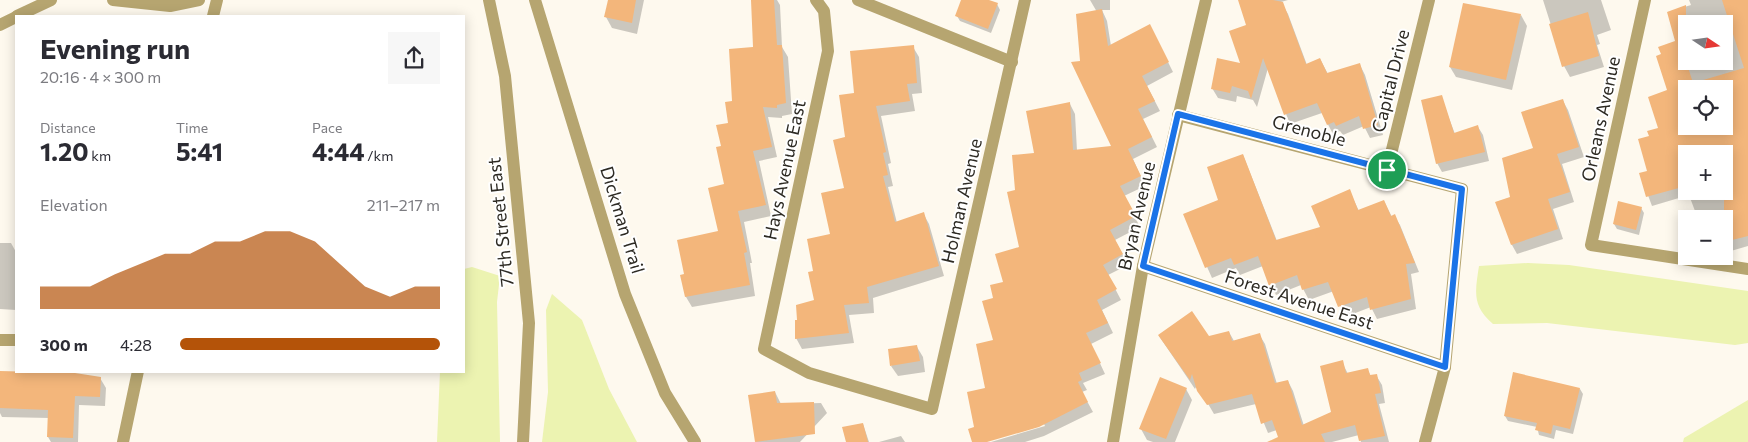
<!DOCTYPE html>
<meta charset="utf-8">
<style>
:root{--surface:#fff;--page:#f7f7f7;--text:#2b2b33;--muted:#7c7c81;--accent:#b45309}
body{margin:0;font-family:Commissioner,sans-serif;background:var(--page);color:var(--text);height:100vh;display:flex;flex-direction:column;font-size:19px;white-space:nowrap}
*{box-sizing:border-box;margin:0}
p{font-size:16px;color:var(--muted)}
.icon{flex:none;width:28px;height:28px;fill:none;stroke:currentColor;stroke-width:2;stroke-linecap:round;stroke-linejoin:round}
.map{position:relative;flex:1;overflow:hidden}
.details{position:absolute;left:15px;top:15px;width:450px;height:358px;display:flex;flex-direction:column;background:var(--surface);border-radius:0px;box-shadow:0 2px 12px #0003}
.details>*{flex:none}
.needle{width:32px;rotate:103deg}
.fabs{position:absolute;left:1678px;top:15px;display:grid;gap:10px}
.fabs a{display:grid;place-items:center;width:55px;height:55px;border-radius:0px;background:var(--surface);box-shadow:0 2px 12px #0003;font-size:25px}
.pin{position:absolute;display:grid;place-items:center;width:42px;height:42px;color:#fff;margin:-21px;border:2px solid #fff;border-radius:50%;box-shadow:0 1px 5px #0007}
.round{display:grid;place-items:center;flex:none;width:52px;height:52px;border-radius:0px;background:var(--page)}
.headline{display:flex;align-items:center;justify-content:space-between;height:85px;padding:0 25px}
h1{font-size:28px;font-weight:700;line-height:38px}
.metrics{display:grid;grid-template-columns:repeat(3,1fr);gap:8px;height:85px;padding:5px 25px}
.metrics div{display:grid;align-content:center}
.metrics b{font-size:25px;font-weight:700}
.metrics small{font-size:14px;font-weight:400}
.metrics p{font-size:14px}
.chart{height:140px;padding:10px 25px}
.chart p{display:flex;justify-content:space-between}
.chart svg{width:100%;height:90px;margin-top:5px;fill:var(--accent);opacity:.7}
ul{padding:0 25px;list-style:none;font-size:16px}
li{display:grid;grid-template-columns:80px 60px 1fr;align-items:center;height:38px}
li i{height:12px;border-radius:6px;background:var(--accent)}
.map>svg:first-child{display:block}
.green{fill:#ecf3b1}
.shadow{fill:#0003;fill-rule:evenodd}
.building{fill:#f3b67b;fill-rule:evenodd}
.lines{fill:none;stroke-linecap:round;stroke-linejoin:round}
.minor{stroke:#b6a570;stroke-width:12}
.tertiary{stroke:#b6a570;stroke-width:12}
.route-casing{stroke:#fff;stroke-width:10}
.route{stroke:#1a73e8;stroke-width:6}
.labels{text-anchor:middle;stroke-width:4;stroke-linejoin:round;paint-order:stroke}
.street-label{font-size:18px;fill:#2d2a23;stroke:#fff}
</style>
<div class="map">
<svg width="1748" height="442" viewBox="0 0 1748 442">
<rect width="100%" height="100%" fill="#fef9ee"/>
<g class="green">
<path d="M1528,263l41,2 179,26v52l-13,2 -188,-22 -54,1c-21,-18 -18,-32 -14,-58z"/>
<polygon points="472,267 500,276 497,302 500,442 437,442 440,371 464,371 464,269"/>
<polygon points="552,294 582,320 609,389 637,442 542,442 548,392 546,310"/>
<polygon points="1748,400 1748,442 1683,442 1684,438"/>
</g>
<g class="shadow">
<polygon points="609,0 644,0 637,34 612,28 606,17"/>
<polygon points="752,0 777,0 780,5 782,47 788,57 792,114 782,116 782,118 768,117 777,157 759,161 771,216 744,222 752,263 750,263 755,296 692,307 686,297 686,275 719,232 726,185 722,147 733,102 755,49"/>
<polygon points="962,0 985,0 997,4 1000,10 991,33 960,21 957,16"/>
<polygon points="1090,0 1110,0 1110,10 1102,10 1107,21 1111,46 1155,36 1173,72 1147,86 1160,111 1143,119 1157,147 1133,159 1145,186 1124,196 1140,227 1115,240 1128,265 1108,275 1121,300 1102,310 1113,333 1091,344 1105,374 1083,383 1087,390 1082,392 1093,412 1044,436 1025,442 991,442 1045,426 1044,424 982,442 973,442 987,389 994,341 995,299 1021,248 1016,191 1035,155 1070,104 1075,114 1077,151 1113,147 1081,62 1097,12"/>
<polygon points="1239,0 1288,0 1281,2 1288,14 1307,65 1320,59 1328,74 1360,65 1365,75 1383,135 1370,138 1364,126 1343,135 1340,131 1333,134 1322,113 1290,124 1268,68 1257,107 1253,100 1237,96 1236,102 1218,98 1212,88 1241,64 1247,26"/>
<polygon points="1543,0 1601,0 1611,30 1597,35 1600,44 1597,45 1604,67 1570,77 1564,66"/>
<path d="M1689,0h59v246l-24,7v-34h-26l-9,-24 -37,11 -12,-32 9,-3 1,-34 9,-8 10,-38 8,-49 -9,-30 23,-7zM1686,24h38v37h-38zM1686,89h38v37h-38zM1686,154h38v37h-38z"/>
<polygon points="1521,15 1527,26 1512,90 1456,77 1450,67"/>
<polygon points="913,47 919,57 922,93 912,94 915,111 881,116 891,163 888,164 893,186 888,187 897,223 923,213 929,224 944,276 873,298 874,313 849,315 854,343 802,349 796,338 816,301 814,272 831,235 845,189 846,138 855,94"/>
<polygon points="1441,97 1455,134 1478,127 1483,135 1489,161 1442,172 1437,163"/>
<polygon points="1563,101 1568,110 1584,157 1562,164 1574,202 1553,209 1563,239 1517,254 1512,245 1511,198"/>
<polygon points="1243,155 1277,241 1322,228 1349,190 1359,211 1384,201 1392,217 1394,216 1400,225 1419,272 1411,274 1416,309 1377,319 1371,307 1345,317 1334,291 1309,300 1301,285 1276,295 1263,266 1240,275 1236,268 1212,278 1184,215 1219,201"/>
<polygon points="1641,208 1644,213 1639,235 1617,229 1614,224"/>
<polygon points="0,243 11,243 16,252 16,310 0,309"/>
<polygon points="1229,332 1234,341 1259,334 1265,344 1277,384 1288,381 1293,391 1304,426 1332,412 1342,362 1348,374 1367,369 1371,376 1376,375 1382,385 1385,403 1379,404 1389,442 1361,442 1359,435 1332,442 1282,442 1277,430 1268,433 1256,404 1214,414 1197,385 1195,389 1159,336 1208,337"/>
<polygon points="917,347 923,357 925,372 898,376 891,366"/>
<polygon points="0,372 100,378 106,388 105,406 79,405 78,442 51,442 48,437 49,418 2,417 0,413"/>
<polygon points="1186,389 1192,400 1175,442 1153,442 1147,440 1141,429"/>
<polygon points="1580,389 1583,394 1573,434 1556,430 1554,439 1539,435 1537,427 1508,421 1505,416"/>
<polygon points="775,392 781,404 821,403 827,413 800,442 756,442 750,396"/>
<polygon points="863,424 869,442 847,442"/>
<polygon points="901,436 905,442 879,442"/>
</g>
<g class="building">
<polygon points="608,0 636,0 632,23 604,17"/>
<polygon points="751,0 774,0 777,45 782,45 786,103 777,105 777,108 763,107 772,147 753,151 766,205 738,211 747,252 744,253 750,285 685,297 680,275 684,274 677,240 718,231 708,188 724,184 716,147 721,146 716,125 728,123 725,102 732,101 729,49 753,47"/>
<polygon points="961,0 989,0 998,3 988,29 955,16"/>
<polygon points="1238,0 1273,0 1283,2 1306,64 1320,58 1327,73 1360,63 1378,125 1363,129 1359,116 1336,126 1334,122 1327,125 1317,103 1284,115 1263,58 1251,99 1248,91 1232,86 1230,93 1211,89 1217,58 1240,63 1229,31 1246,25"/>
<path d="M1722,0h26v236l-24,6v-88h-38v32l-40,11 -7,-24 8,-2 -9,-32 11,-3 -2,-5 11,-3 -10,-31 19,-7 -11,-34 5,-2 -3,-7 17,-6 -8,-29 19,-7v56l7,22 51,-15zM1686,89h38v37h-38z"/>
<polygon points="1463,3 1521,14 1506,80 1449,67"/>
<polygon points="1102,9 1108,46 1150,24 1169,62 1142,76 1155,101 1138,109 1152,137 1128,149 1141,176 1120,186 1136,216 1110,230 1123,254 1103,265 1117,289 1097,300 1108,323 1086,333 1101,363 1079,373 1082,380 1078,382 1088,402 1039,427 987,442 972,442 968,429 974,427 967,392 985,388 976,344 993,340 982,301 993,298 990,285 1003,282 995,254 1019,247 1007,192 1015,190 1012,155 1034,153 1026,111 1070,102 1073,150 1111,146 1071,62 1080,61 1076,14"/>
<polygon points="1588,12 1599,56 1562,67 1549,24"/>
<polygon points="914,45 917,83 907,84 910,101 876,106 886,152 883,153 888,175 883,176 895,222 924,212 939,266 867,287 869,303 844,305 849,333 795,339 795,320 797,320 796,305 814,300 808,272 813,271 807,239 830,234 821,193 844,188 833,140 845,137 839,95 854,93 850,51"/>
<polygon points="1442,95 1454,133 1478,125 1485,152 1436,164 1421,100"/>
<polygon points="1563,99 1579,147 1557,154 1570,192 1548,199 1558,229 1511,245 1495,202 1510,197 1502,158 1533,148 1521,112"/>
<polygon points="1243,154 1276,240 1320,227 1311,206 1350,189 1358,210 1384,200 1391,216 1395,214 1415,263 1406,264 1411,299 1370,310 1367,297 1338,307 1328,282 1302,290 1297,275 1269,286 1258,256 1234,265 1231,258 1205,268 1183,214 1218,200 1207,167"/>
<polygon points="1618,201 1642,207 1636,230 1613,224"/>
<polygon points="1192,311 1209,336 1229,331 1232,341 1260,333 1275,383 1288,380 1302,425 1331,412 1320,366 1343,360 1346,373 1368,368 1370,375 1377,374 1381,393 1375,394 1385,436 1359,441 1355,425 1321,434 1325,442 1267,442 1278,437 1272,420 1261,424 1252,394 1207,405 1197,391 1192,374 1190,380 1158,335"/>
<polygon points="917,345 920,361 890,366 888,349"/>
<polygon points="0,371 75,373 101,377 100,397 75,396 73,438 47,437 48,410 0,408"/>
<polygon points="1513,372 1580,388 1570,429 1553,425 1551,434 1535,430 1537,423 1504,416"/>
<polygon points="1160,377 1187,388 1166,439 1139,429"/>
<polygon points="775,391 777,403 814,402 815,434 755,442 748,395"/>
<polygon points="863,423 868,442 846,442 842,427"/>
</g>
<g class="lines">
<g class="minor">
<polyline points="113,0 170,6 199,0"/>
<polyline points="489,0 505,76 529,323 523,442"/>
<polyline points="816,0 824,11 828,51 764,349 809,373 932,409 1025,0"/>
<polyline points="858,0 1012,62"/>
<polyline points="1645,0 1591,245 1748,269"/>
<polyline points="17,16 51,0"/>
<polyline points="213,16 217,0"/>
<polyline points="0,25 16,17"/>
<polyline points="1178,115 1462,189 1445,367 1425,442"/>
<polyline points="1387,170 1429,0"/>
<polyline points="1143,266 1445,367"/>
<polyline points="0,340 16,340"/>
<polyline points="123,442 138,371"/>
<polyline points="1113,442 1143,266 1206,0"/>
</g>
<polyline class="tertiary" points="535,0 625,294 665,393 695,442"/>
</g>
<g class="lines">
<defs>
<polygon id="route" points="1178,114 1462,189 1445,367 1143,266"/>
</defs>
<use href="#route" class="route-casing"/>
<use href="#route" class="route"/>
</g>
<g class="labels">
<g class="street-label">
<text transform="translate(1391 81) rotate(-76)" y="6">Capital Drive</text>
<text transform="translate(1601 119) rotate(-78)" y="6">Orleans Avenue</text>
<text transform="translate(1309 131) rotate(15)" y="6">Grenoble</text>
<text transform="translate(785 170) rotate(-78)" y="6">Hays Avenue East</text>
<text transform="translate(962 201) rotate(-77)" y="6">Holman Avenue</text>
<text transform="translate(1137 216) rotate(-77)" y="6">Bryan Avenue</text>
<text transform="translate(622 220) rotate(73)" y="6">Dickman Trail</text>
<text transform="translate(501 222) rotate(-96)" y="6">77th Street East</text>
<text transform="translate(1299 300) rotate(18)" y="6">Forest Avenue East</text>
</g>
</g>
</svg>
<div class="fabs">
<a><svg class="needle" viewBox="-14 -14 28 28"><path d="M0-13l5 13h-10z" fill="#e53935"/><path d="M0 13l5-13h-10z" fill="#7c7c81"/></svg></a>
<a><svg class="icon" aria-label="locate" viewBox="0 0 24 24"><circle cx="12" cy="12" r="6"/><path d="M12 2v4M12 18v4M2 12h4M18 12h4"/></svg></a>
<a>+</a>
<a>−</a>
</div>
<div class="pin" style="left:1387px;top:170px;background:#1e9e55"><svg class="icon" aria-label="arrive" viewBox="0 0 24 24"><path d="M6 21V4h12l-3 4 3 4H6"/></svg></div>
<section class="details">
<div class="headline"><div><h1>Evening run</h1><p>20:16 · 4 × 300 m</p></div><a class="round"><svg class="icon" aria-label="share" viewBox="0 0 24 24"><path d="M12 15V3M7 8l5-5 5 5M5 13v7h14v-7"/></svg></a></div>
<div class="metrics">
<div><p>Distance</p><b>1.20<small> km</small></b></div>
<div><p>Time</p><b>5:41</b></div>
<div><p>Pace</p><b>4:44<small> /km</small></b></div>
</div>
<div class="chart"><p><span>Elevation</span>211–217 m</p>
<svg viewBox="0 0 160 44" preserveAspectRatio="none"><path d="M0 44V33L10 33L20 33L30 27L40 22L50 17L60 17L70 11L80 11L90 6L100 6L110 11L120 22L130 33L140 38L150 33L160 33V44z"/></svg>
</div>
<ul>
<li><b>300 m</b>4:28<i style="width:100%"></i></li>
</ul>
</section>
</div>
